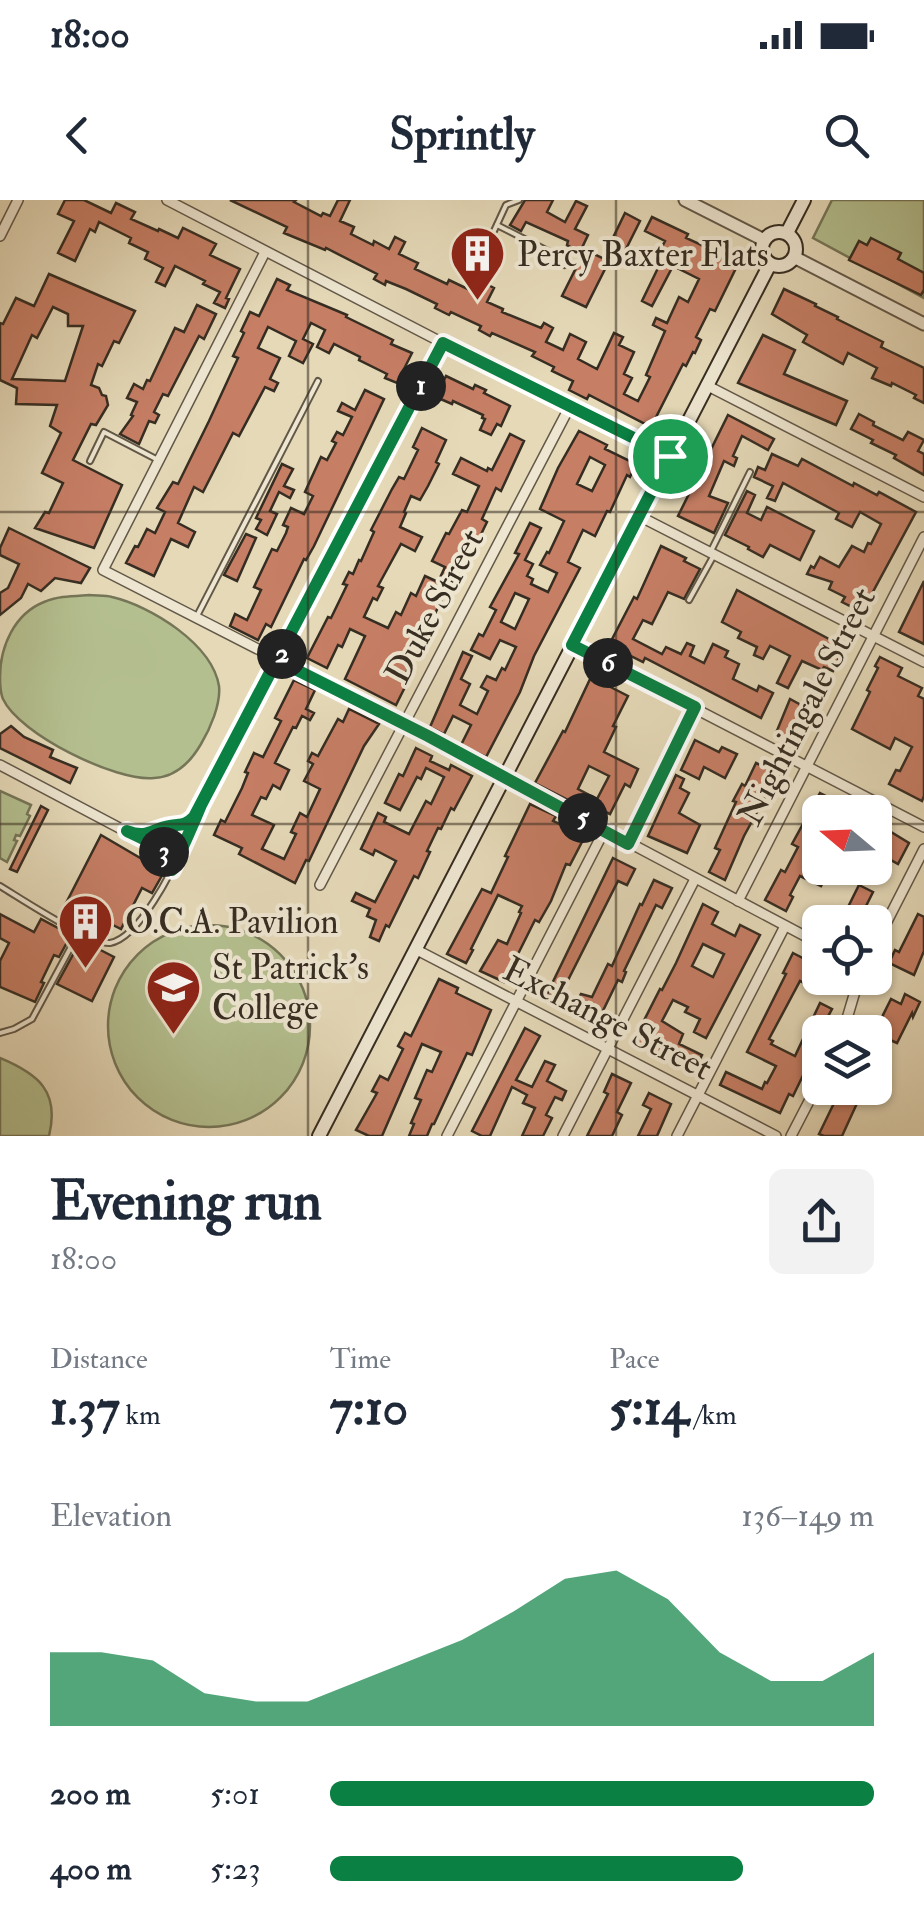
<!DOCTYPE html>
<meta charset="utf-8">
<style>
:root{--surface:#fff;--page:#f2f2f3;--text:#1f2937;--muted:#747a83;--accent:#0b8043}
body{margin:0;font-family:"IM FELL Double Pica",serif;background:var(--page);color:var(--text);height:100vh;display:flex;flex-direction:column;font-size:38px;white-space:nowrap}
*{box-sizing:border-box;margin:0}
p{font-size:32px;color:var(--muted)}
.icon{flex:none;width:55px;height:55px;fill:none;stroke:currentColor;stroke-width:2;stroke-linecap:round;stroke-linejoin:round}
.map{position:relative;height:936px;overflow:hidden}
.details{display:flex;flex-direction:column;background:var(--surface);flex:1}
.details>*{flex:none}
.needle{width:65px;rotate:289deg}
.fabs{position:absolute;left:802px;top:595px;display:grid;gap:20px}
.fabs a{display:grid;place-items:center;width:90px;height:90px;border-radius:15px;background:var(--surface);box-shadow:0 2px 8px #0004;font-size:50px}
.pin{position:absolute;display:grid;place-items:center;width:85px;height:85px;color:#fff;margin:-42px;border:5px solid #fff;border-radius:50%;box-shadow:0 2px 10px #0007}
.km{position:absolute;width:50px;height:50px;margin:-25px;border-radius:50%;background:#222;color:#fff;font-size:28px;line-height:50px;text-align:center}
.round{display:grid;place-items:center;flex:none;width:105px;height:105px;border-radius:15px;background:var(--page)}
.overview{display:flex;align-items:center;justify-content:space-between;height:170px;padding:0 50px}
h1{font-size:55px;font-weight:800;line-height:75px}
.metrics{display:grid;grid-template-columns:repeat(3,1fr);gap:15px;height:170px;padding:10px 50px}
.metrics div{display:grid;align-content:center}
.metrics b{font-size:50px;font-weight:800}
.metrics small{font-size:28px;font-weight:400}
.metrics p{font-size:28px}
.chart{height:280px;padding:20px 50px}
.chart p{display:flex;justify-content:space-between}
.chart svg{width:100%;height:180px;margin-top:10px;fill:var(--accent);opacity:.7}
ul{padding:0 50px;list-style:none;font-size:32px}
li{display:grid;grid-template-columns:160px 120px 1fr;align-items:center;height:75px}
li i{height:25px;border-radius:12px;background:var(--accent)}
.status{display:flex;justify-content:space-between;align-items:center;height:70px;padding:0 50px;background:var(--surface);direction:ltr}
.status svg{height:28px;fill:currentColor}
header{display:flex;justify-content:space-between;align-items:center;height:130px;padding:0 50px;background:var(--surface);font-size:45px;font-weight:800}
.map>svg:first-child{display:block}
.green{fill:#b4bf8f;stroke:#757658;stroke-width:2.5}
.building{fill:#c67e65;stroke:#362d22;stroke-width:2.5;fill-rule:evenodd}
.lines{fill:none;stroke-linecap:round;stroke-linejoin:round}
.service-casing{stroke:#625848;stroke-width:8}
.minor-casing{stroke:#625848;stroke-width:12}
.tertiary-casing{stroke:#625848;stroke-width:15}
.secondary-casing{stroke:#362d22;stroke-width:16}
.service{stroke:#eee6d1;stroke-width:4}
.minor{stroke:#eee6d1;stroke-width:9}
.tertiary{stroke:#eee6d1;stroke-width:11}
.secondary{stroke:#eee6d1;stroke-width:12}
.route-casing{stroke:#fff;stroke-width:20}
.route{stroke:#0b8043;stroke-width:12}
.grid{fill:none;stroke:#362d22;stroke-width:2.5;stroke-opacity:0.55}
.labels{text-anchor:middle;stroke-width:8;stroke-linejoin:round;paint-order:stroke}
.poi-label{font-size:35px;fill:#362d22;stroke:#eee6d1;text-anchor:start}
.street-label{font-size:35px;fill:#362d22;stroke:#eee6d1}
</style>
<div class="status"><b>18:00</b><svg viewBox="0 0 49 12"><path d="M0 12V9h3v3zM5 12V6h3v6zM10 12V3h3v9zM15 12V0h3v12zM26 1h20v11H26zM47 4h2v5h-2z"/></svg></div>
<header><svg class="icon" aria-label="back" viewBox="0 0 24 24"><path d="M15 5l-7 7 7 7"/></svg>Sprintly<svg class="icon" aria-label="search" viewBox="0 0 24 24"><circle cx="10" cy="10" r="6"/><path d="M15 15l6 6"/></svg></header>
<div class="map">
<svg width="924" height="936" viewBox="0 0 924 936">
<rect width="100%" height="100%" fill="#e5d9b8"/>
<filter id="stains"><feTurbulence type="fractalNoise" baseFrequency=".002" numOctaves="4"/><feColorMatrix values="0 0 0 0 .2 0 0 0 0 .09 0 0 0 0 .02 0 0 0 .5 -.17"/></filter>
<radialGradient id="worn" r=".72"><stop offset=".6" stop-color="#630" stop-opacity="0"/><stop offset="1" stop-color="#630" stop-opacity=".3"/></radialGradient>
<g class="green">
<polygon points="832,0 924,0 924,98 813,38"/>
<path d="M89,395c7,1 16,0 23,2 39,9 100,47 107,89 2,18 -9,43 -18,58 -11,19 -25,33 -47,34 -38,4 -135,-44 -151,-79 -3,-7 -3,-14 -3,-22 0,-30 14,-63 44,-75 14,-6 30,-6 45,-7z"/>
<polygon points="0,591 31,605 27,614 30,616 20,636 16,635 14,640 17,641 7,662 0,658"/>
<circle cx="209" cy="826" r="101"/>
<path d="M0,858c38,16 60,33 49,78h-49z"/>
</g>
<g class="building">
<polygon points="65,0 84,0 111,13 116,3 135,12 131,19 158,31 159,29 178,38 183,28 216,44 210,55 240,69 226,98 229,99 225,108 214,103 220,92 203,84 205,81 175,66 165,86 156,82 163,68 145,59 148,52 129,43 131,38 99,22 95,32 90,29 75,61 58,53 74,21 58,14"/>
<polygon points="230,0 296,0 294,2 321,16 323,13 330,16 338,0 350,0 340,21 354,27 351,34 373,45 374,41 389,49 395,37 405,42 399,54 418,63 415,69 447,84 449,80 474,92 480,81 494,88 487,102 503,109 502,112 541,128 544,123 553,128 546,142 563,150 570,134 586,142 578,159 597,169 614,133 623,137 619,145 634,152 624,174 632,178 624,194 638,201 650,177 646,175 665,131 653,125 656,118 667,123 679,97 688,102 699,79 673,66 652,106 642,101 658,68 653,65 665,41 645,31 652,17 688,34 686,38 708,48 707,52 737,66 715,111 710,109 696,137 701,140 695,153 693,152 686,166 683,164 651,227 589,195 587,199 569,190 573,181 552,171 554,167 532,156 535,152 492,133 490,136 479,130 481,126 451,112 449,115 435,108 437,104 406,89 386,81 385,85 374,79 377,74 326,48 325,50 284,33 287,27"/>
<polygon points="525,0 553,0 547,12 565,22 576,1 587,6 575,29 588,35 580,52 567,45 568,41 526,22 521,31 510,25"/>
<polygon points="625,13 640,21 623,55 608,48"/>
<polygon points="871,38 901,53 898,59 924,73 924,90 921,95 849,60 859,41 867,45"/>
<polygon points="585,50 609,61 586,107 562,96"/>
<path d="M49,74l86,37 -16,32 -5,-2 -12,25 -4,-2 -7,21 8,3 3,7 4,1 2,9 -12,20 -5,-1 -18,36 49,25 -28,63 -59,-20 10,-16 4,1 14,-30 -21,-10 19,-40 -11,-7 7,-21 -41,-1 1,-16 -17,-8v-57l3,1 13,-26 18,8zM53,107l15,7v12h15l-18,55 -53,-2 20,-44 5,3z"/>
<polygon points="277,79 290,85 287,90 347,115 346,117 393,140 391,144 412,153 397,183 385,178 387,174 359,160 360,157 334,144 329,153 317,147 325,130 311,123 303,139 313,144 303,163 289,156 296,141 268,127 258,148 280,158 270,179 278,183 274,191 265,187 239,236 233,233 203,292 194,287 178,323 195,332 188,347 171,339 154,376 126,363 135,346 138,347 147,329 155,333 165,312 157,308 173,282 178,284 209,221 238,158 233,156 244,133 241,131 250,112 259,116"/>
<polygon points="784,89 816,104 815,106 838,117 837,119 883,142 881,147 924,168 924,203 914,198 916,195 892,183 891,186 872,178 877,168 848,153 843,164 803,142 807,135 772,114"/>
<polygon points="197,105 216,114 204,139 199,136 168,196 163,194 154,212 159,215 155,223 149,221 139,244 120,234 133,216 131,215 137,202 127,198 134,184 143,189 147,180 150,181 175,128 184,132"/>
<polygon points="763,135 795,150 784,174 847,201 836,225 738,183"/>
<polygon points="446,176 473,189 475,185 486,190 484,193 510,206 501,226 497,224 491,235 480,230 485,219 482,218 483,215 453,201 452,204 436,197"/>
<polygon points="365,190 384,199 314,346 306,360 304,359 271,427 266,424 258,440 230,426 235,414 247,420 261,390 254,387 272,349 277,351 286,333 288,327 283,325 291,308 304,314 313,296 305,292 321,257 327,260 336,243 332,241 337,232 343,235 352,217 338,211 342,203 355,210"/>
<polygon points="859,214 874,222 873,225 903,240 908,232 924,240 918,251 924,254 924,275 894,258 896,255 871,243 873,240 851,229"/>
<polygon points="728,215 774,239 768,250 742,236 733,256 737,258 734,266 724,261 709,296 728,303 714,333 678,316"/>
<polygon points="422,228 446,240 436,262 439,264 428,286 420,300 411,296 404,312 406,313 400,327 422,337 415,351 401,344 378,386 383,388 377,400 373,398 364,417 388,428 396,412 401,415 411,393 416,396 425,376 438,382 445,367 432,361 446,333 449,334 462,310 467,312 479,286 453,274 461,258 487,271 488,268 492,270 510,234 524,241 501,291 496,288 482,319 487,322 469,359 467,358 455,383 451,381 405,475 410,477 396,505 345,479 365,436 350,429 342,447 338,445 327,468 307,458 328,417 331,418 347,385 343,384 349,372 353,374 359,360 361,361 374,332 371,330 392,289 399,277 404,279 418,250 413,247"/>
<path d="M579,231l28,14 -2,4 31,15 -6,13 -3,-2 -17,37 -3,-1 -12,25 -12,-6 -15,32 12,6 -46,88 -14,36 -34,65 -25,-12 10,-20 -18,-9 -9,18 -14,-7 33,-75 9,4 -11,23 9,5 -10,21 17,9 11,-23 -7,-4 6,-11 9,4 6,-12 3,2 11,-23 -16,-7 -10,19 -19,-9 8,-16 4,2 13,-26 -6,-3 29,-53 -4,-1 15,-30 11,5 -16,32 8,4 -6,12 6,3 -2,5 17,8 9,-19 -17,-8 7,-13 2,1 15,-32 -24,-12 18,-41zM590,257l15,8 -13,26 -15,-7zM515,393l14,6 -14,30 -14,-7z"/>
<polygon points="772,254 798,266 802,259 853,286 854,283 877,295 879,292 916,312 862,412 842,402 845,397 829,389 832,382 807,374 811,366 814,368 820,357 839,367 852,346 864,352 868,343 871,344 881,324 860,312 852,327 836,319 839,313 783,283 775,301 767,298 773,286 754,277 758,267 765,270"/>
<polygon points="282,264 293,269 284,286 294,290 290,298 279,292 270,311 277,314 267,335 256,329 261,320 256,318"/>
<polygon points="747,291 755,295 747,313 761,320 767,307 814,331 800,360 770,345 763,357 748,349 749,347 725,335"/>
<polygon points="9,328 90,368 81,383 55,378 41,391 28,384 21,398 0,415 0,393 8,388 19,364 0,355 0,348"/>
<polygon points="246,334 256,338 237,381 224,375"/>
<polygon points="661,346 686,358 684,361 700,369 684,399 668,392 652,424 643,420 633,439 662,454 666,447 681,454 687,443 694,446 690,456 704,463 713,444 728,451 725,457 739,464 733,479 757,491 759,486 773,493 761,518 645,458 643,462 609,445 634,397 637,399"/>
<polygon points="924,381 924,444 899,432"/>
<polygon points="737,390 844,447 833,471 824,467 822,470 802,461 788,488 777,483 790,456 770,446 763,459 754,455 757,447 738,438 741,432 722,422"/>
<polygon points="880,457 902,468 898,476 922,488 918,496 924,499 924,596 922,601 889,584 896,570 900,571 912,547 895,538 890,549 852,529 870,492 867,490 878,468 875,466"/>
<path d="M591,477l37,19 -15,30 3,1 -12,25 34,17 -8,18 -5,-3 -15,30 -24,-11 -2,5 -49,-25 28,-52 2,1zM589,566l20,10 -12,23 -19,-10z"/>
<polygon points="294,480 315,490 306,509 314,513 310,520 302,516 296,528 293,527 275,563 289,570 280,589 273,585 266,599 261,597 252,615 274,625 262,649 284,659 296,634 291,632 300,613 307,617 320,589 304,581 313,564 308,561 312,553 318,556 338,519 343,522 349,509 379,524 364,546 309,661 306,660 295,683 239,654 242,648 214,635 221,620 225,622 242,588 248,573 245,572 254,553 263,557 281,521 275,518"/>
<polygon points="808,494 822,501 808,525 804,523 795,541 776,533 790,499 803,506"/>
<polygon points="11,526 24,537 53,550 50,557 77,568 70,583 0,548 0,534"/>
<polygon points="695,540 719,552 722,547 737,554 725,578 704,567 699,579 681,570"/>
<polygon points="416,548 432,556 430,561 449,570 451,565 472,576 454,610 451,608 441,629 438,628 427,651 430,652 418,678 414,676 389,727 386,725 379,741 370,737 376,720 367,716 370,709 352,701 356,693 375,702 396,661 375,650 373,655 361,649 378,613 386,617 384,622 409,634 426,601 431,604 444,577 426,568 421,579 417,577 400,610 385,603 399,574 403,576"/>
<polygon points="756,563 781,575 774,590 770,588 744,636 725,680 709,672 720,650 715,648 736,602 733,601 742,584 745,586"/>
<polygon points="676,575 684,579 680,588 689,593 679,613 700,625 687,653 648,636"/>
<polygon points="820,593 840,603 836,612 820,612 820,656 816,664 820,668 829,670 821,686 800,676 790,695 793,697 786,711 765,700 781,670 785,672 798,647 792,644"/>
<polygon points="530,604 556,616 553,621 585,636 570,665 566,664 551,701 539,722 535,720 504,782 480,771 498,740 507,744 521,713 519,712 522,706 498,695 471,749 473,750 466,763 447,754 482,689 491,693 508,657 505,656"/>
<polygon points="41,606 48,610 17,672 10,669"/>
<polygon points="878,624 909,643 898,664 875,651 875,631"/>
<polygon points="101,635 164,672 152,693 142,688 121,729 109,723 103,732 63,709"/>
<polygon points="613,658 635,669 627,685 618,681 558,800 547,794"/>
<polygon points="654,680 672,688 662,708 656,705 624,771 626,772 622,782 618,780 597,823 580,815 585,805 577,801 581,794 592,797 608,764 612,766 640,704 642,705"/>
<polygon points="859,685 873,692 858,722 827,722 834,708 845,713"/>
<path d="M703,704l15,8 -6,12 23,12 5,-11 20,10 -54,103 -12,-6 6,-13 -15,-7 3,-5 -15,-7 -11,21 21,13 -4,10 23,11 -7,14 -32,-16 -1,3 -29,-14 27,-53 2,1 14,-27zM703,744l21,10 -11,23 -21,-11z"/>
<polygon points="0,714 34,732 41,719 71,735 59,757 54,755 41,782 44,783 35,802 0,787 0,761 9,743 0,738"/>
<polygon points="918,714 924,717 924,751 914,775 889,763 895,750 899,752"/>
<polygon points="81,740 114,757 92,801 57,784"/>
<polygon points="793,753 820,767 820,782 817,789 800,781 769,839 773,841 771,844 795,856 820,803 832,809 804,861 809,863 793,896 789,894 780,913 720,885 726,872 762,889 765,882 767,883 776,866 747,852 786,774 783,773"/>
<polygon points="439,779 458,788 456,793 491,810 472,855 467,853 434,924 432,924 427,936 409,936 414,924 411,923 421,900 415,898 427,870 432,872 441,852 422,844 382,936 369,936 356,930 377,893 372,891 380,876 388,880 403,849 398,846 405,833 411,836"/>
<polygon points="905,794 920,802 913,817 912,813 897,843 888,839 875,865 875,832 870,830 876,817 881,819 891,799 901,804"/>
<polygon points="525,828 540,836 516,880 532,887 545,861 555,865 547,881 566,891 562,900 555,897 546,915 552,918 543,936 522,936 535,908 523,903 527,895 512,887 490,936 482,936 472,931"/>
<polygon points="612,874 631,883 617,912 622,915 612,936 587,936 608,894 604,892"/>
<polygon points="839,888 864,888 842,936 824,936 819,934 836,899 834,898"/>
<polygon points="649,893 671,904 657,936 638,936 651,909 643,905"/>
</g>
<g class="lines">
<defs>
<g id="service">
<polyline points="497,25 548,51 551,58 564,65"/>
<polyline points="494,31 506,5 519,0"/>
<polyline points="90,261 104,232 158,260"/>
<polyline points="710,353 750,272"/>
<polyline points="689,400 714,355"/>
<polyline points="198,414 318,181"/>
<path d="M0,686c20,12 91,59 110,57 29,-5 63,-73 73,-98"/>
<polyline points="0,833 14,829 32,819 79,732"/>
</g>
<g id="minor">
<polyline points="167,0 443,143 670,256"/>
<polyline points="0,36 18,0"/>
<polyline points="265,52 103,370 428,536 820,744"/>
<polyline points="706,185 924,297"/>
<polyline points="639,316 924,462"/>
<polyline points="572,445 924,627"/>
<polyline points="0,565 163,651"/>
<polyline points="173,626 189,623 200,609 443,143"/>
<circle cx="171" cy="640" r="14"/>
<polyline points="628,644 695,507"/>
<polyline points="320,685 570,206"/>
<polyline points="738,701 924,337"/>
<polyline points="875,745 924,649"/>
<polyline points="415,749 776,936"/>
<polyline points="843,832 859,778"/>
<polyline points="447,936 604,631"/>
<polyline points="563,936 695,679"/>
<polyline points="677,936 785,726"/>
<polyline points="791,936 820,880"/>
</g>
<g id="tertiary">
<polyline points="685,0 764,40"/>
<polyline points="794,57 924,124"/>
</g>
<g id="secondary">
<circle cx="779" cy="49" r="17"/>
<polyline points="787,33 804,0"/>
<polyline points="319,936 770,64"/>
</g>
</defs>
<use href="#service" class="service-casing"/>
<use href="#minor" class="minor-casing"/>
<use href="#tertiary" class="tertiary-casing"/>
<use href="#secondary" class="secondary-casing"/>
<use href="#service" class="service"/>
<use href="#minor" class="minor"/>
<use href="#tertiary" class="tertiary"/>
<use href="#secondary" class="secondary"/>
</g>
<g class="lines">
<defs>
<path id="route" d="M670,256l-227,-113 -249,474c-9,9 -12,7 -24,9 -19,3 -22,13 -43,5 17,9 45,18 45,39 10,-21 20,-43 29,-65l76,-145 151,76 200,108 67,-137 -123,-62 98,-189"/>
</defs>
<use href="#route" class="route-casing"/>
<use href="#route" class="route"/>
</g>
<path class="grid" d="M308,0v936M616,0v936M0,312h924M0,624h820M875,624h49"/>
<defs>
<symbol id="building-pin" viewBox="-11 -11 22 30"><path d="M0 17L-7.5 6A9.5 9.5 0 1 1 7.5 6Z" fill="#8f2418" stroke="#eee6d1"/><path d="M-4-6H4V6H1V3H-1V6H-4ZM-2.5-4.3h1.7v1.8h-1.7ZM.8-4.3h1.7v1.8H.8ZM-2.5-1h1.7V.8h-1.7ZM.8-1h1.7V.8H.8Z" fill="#fff"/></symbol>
<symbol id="school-pin" viewBox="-11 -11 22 30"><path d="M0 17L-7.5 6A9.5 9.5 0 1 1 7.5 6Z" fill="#8f2418" stroke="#eee6d1"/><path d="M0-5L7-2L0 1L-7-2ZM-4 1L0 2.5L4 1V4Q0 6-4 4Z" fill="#fff"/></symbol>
</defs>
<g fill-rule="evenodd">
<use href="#building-pin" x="446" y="22" width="63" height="86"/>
<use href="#building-pin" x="54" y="690" width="63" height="86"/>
<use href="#school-pin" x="142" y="756" width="63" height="86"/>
</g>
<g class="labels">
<g class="poi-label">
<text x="517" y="66">Percy Baxter Flats</text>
<text x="125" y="733">O.C.A. Pavilion</text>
<text x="212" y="779">St Patrick's<tspan x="212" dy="40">College</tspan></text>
</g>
<g class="street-label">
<text transform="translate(434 406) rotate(-62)" y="12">Duke Street</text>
<text transform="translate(806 506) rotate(-63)" y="12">Nightingale Street</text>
<text transform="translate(608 818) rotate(27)" y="12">Exchange Street</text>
</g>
</g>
<rect width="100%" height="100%" filter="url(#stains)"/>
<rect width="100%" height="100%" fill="url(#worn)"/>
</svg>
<div class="fabs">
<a><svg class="needle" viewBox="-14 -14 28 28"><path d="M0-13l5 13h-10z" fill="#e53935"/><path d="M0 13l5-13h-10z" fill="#747a83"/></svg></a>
<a><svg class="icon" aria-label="locate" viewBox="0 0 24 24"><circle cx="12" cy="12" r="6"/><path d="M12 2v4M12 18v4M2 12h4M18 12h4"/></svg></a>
<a><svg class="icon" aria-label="layers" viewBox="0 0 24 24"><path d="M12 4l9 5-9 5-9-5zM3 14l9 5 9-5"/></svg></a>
</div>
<div class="pin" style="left:670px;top:256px;background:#1e9e55"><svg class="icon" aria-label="arrive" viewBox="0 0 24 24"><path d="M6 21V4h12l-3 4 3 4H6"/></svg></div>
<b class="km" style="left:421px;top:186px">1</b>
<b class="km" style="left:282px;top:454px">2</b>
<b class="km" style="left:164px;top:652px">3</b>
<b class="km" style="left:583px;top:618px">5</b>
<b class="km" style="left:608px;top:463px">6</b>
</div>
<section class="details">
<div class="overview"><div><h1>Evening run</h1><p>18:00</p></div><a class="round"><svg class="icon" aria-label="share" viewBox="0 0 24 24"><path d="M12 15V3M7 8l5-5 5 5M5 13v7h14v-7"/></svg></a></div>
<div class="metrics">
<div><p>Distance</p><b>1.37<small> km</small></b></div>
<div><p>Time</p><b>7:10</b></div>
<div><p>Pace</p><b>5:14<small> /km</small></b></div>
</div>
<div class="chart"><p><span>Elevation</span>136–149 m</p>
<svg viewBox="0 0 160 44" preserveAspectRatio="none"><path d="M0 44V26L10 26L20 28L30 36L40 38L50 38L60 33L70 28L80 23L90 16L100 8L110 6L120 13L130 26L140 33L150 33L160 26V44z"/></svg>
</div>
<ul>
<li><b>200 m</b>5:01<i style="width:100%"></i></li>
<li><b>400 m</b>5:23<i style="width:76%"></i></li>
</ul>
</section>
